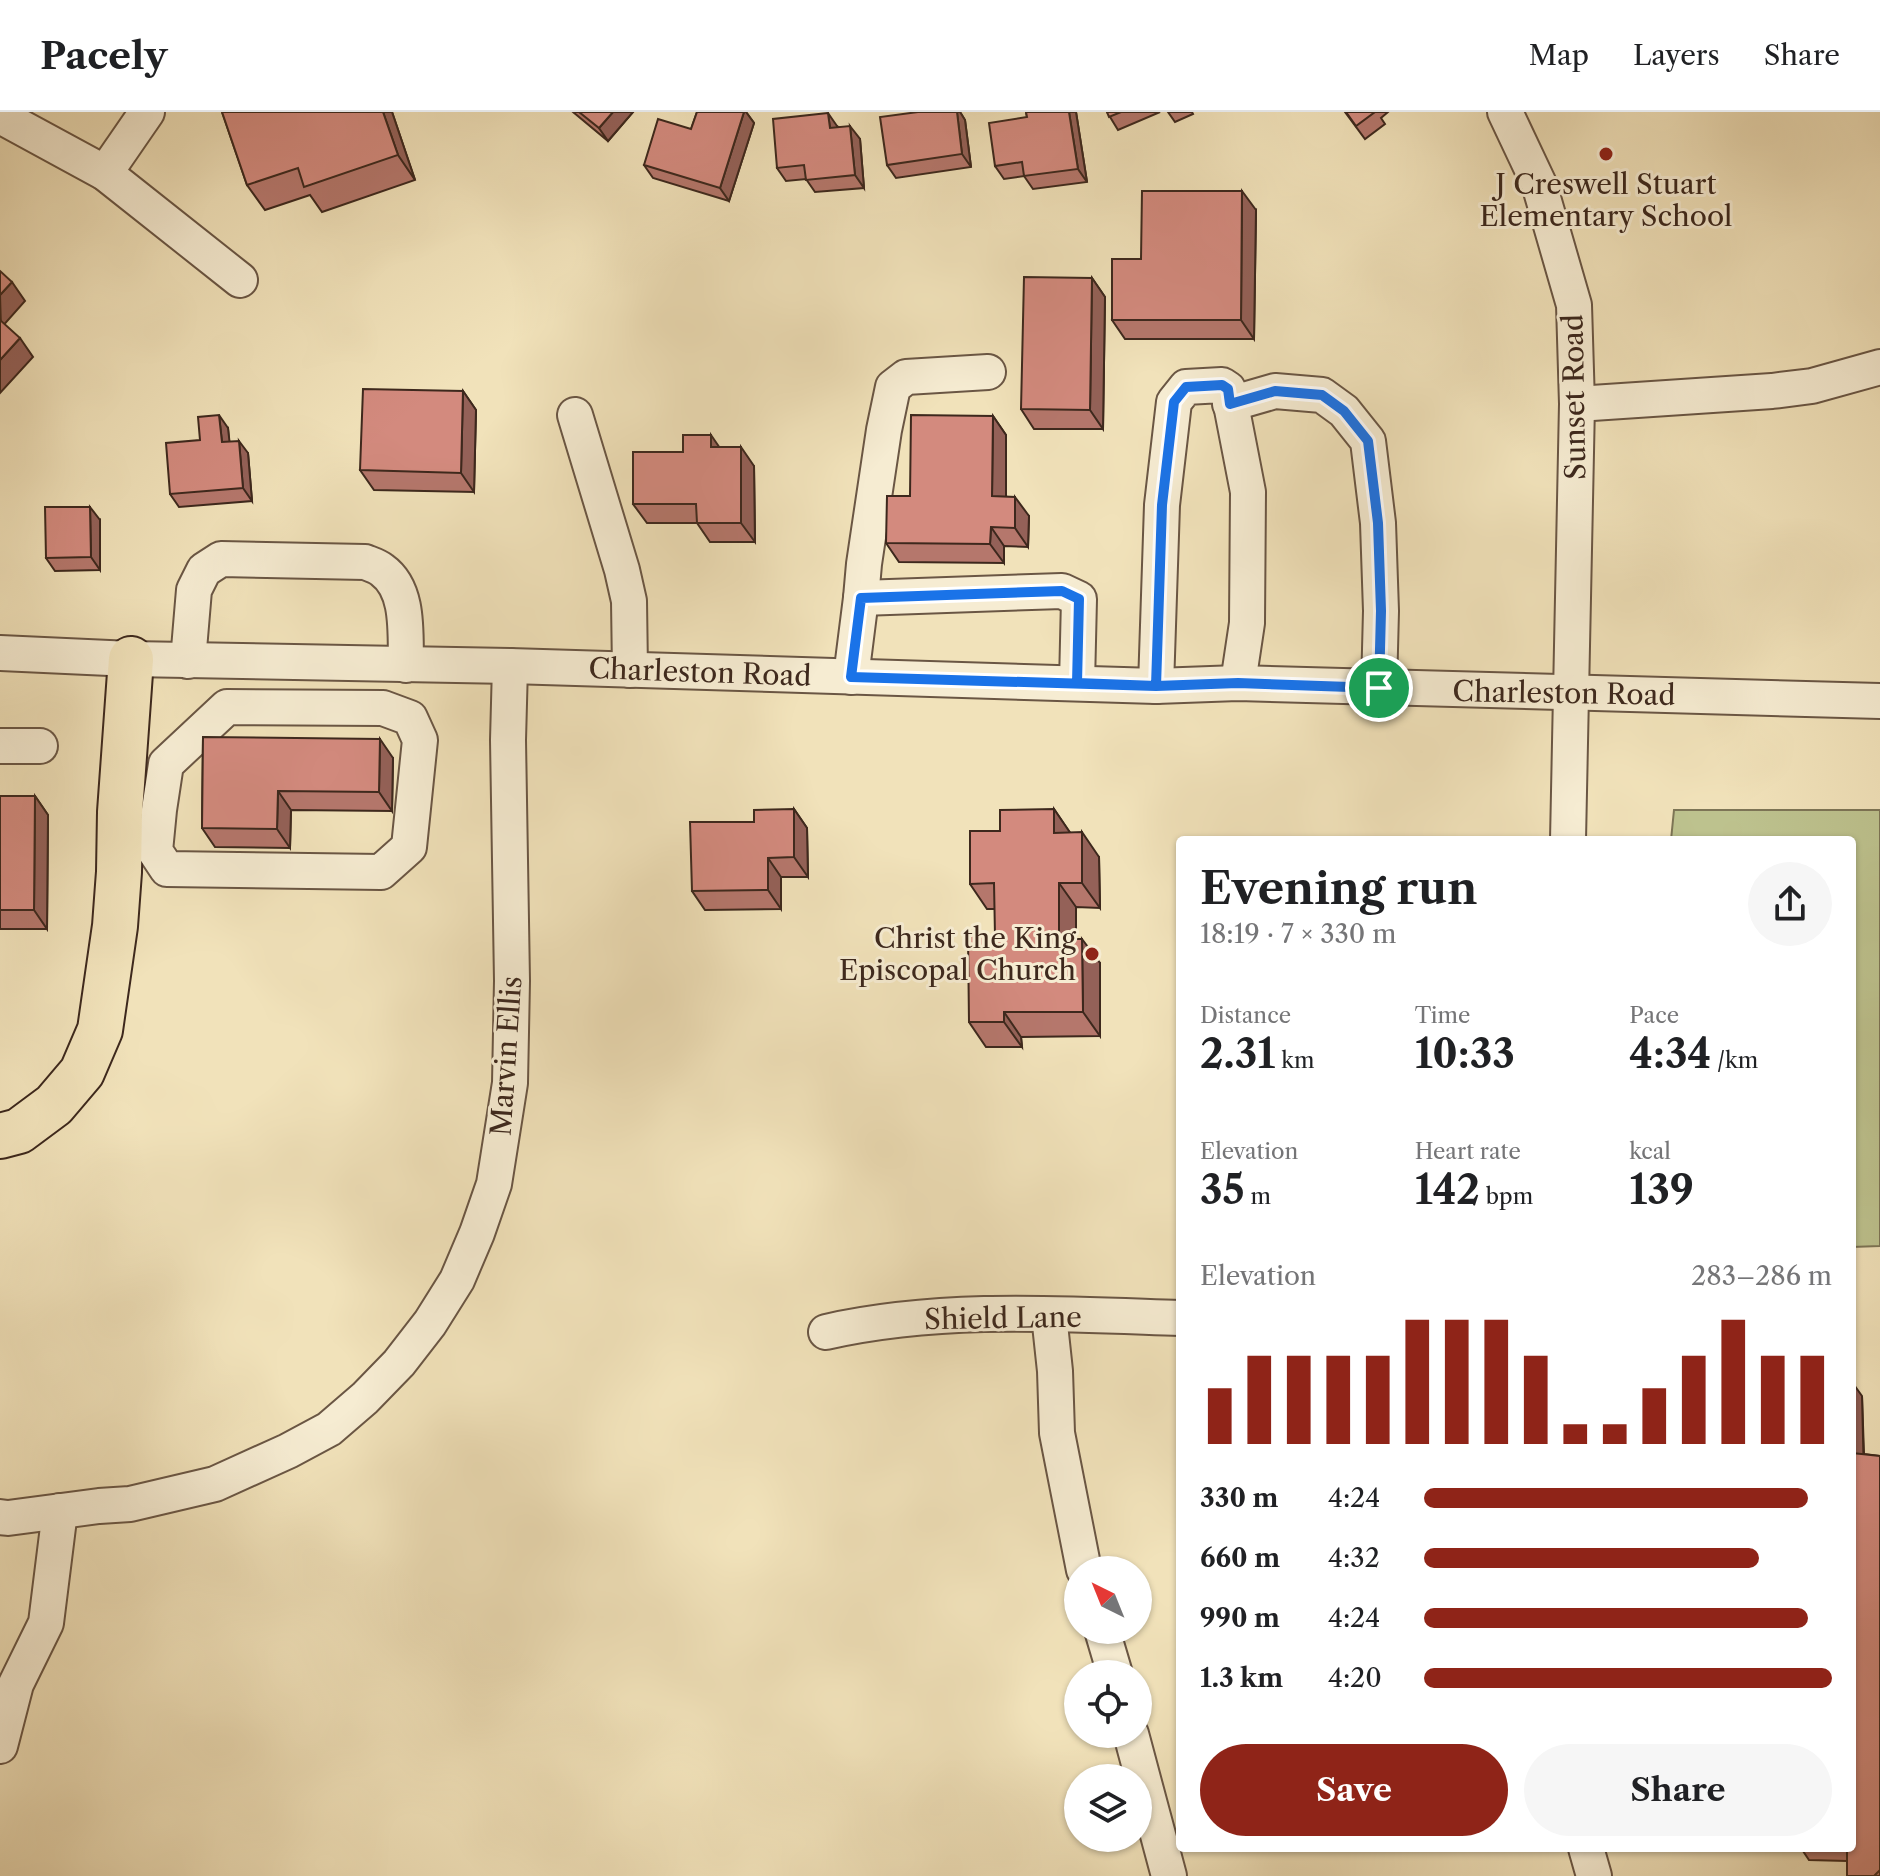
<!DOCTYPE html>
<meta charset="utf-8">
<style>
:root{--surface:#fff;--page:#f6f6f6;--text:#202124;--muted:#757577;--line:#e0e0e0;--accent:#8f2418}
body{margin:0;font-family:"Libre Caslon Text",serif;background:var(--page);color:var(--text);height:100vh;display:flex;flex-direction:column;font-size:30px;white-space:nowrap}
*{box-sizing:border-box;margin:0}
p{font-size:26px;color:var(--muted)}
.icon{flex:none;width:44px;height:44px;fill:none;stroke:currentColor;stroke-width:2;stroke-linecap:round;stroke-linejoin:round}
.map{position:relative;flex:1;overflow:hidden}
.drawer{position:absolute;left:1176px;top:724px;width:680px;height:1016px;display:flex;flex-direction:column;background:var(--surface);border-radius:8px;box-shadow:0 2px 6px #0004}
.drawer>*{flex:none}
.needle{width:52px;rotate:317deg}
.buttons{position:absolute;left:1064px;top:1444px;display:grid;gap:16px}
.buttons a{display:grid;place-items:center;width:88px;height:88px;border-radius:50%;background:var(--surface);box-shadow:0 2px 6px #0004;font-size:40px}
.pin{position:absolute;display:grid;place-items:center;width:68px;height:68px;color:#fff;margin:-34px;border:4px solid #fff;border-radius:50%;box-shadow:0 2px 8px #0007}
.round{display:grid;place-items:center;flex:none;width:84px;height:84px;border-radius:42px;background:var(--page)}
.head{display:flex;align-items:center;justify-content:space-between;height:136px;padding:0 24px}
h1{font-size:44px;font-weight:800;line-height:60px}
.metrics{display:grid;grid-template-columns:repeat(3,1fr);gap:12px;height:136px;padding:8px 24px}
.metrics div{display:grid;align-content:center}
.metrics b{font-size:40px;font-weight:800}
.metrics small{font-size:22px;font-weight:400}
.metrics p{font-size:22px}
.chart{height:224px;padding:16px 24px}
.chart p{display:flex;justify-content:space-between}
.chart svg{width:100%;height:144px;margin-top:8px;stroke:var(--accent);stroke-width:6}
.primary-button{display:flex;gap:16px;margin-top:auto;padding:16px 24px}
.primary-button a{flex:1;height:92px;border-radius:48px;background:var(--accent);color:#fff;font-size:32px;font-weight:800;line-height:92px;text-align:center}
.primary-button a+a{background:var(--page);color:var(--text)}
ul{padding:0 24px;list-style:none;font-size:26px}
li{display:grid;grid-template-columns:128px 96px 1fr;align-items:center;height:60px}
li i{height:20px;border-radius:10px;background:var(--accent)}
header{display:flex;align-items:center;gap:48px;box-sizing:border-box;height:112px;padding:0 40px;background:var(--surface);border-bottom:2px solid var(--line)}
header strong{font-size:38px}
nav{display:flex;gap:44px;margin-inline-start:auto;font-size:28px}
.map>svg:first-child{display:block}
.green{fill:#bdc28e;stroke:#7d7556;stroke-width:2}
.lines{fill:none;stroke-linecap:round;stroke-linejoin:round}
.minor-casing{stroke:#6a5644;stroke-width:38}
.highway-casing{stroke:#3d281d;stroke-width:48}
.minor{stroke:#f6ecd2;stroke-width:34}
.highway{stroke:#f1e2ba;stroke-width:44}
.wall{fill:#b5776c;stroke:#3d281d;stroke-width:2}
.shaded-wall{fill:#946158;stroke:#3d281d;stroke-width:2}
.building{fill:#d38a7e;stroke:#3d281d;stroke-width:2}
.route-casing{stroke:#fff;stroke-width:16}
.route{stroke:#1a73e8;stroke-width:10}
.poi-dot{fill:#8f2418;stroke:#f6ecd2;stroke-width:3}
.labels{text-anchor:middle;stroke-width:6;stroke-linejoin:round;paint-order:stroke}
.poi-label{font-size:28px;fill:#3d281d;stroke:#f6ecd2}
.street-label{font-size:28px;fill:#3d281d;stroke:#f6ecd2}
</style>
<header>
<strong>Pacely</strong>
<nav><a>Map</a><a>Layers</a><a>Share</a></nav>
</header>
<div class="map">
<svg width="1880" height="1764" viewBox="0 0 1880 1764">
<rect width="100%" height="100%" fill="#f1e2ba"/>
<filter id="stains"><feTurbulence type="fractalNoise" baseFrequency=".0025" numOctaves="4"/><feColorMatrix values="0 0 0 0 .2 0 0 0 0 .09 0 0 0 0 .02 0 0 0 .5 -.17"/></filter>
<radialGradient id="worn" r=".72"><stop offset=".6" stop-color="#630" stop-opacity="0"/><stop offset="1" stop-color="#630" stop-opacity=".3"/></radialGradient>
<polygon class="green" points="1674,698 1880,698 1880,1134 1852,1135 1852,728 1671,728"/>
<g class="lines">
<defs>
<g id="minor">
<polyline points="1505,0 1539,72 1574,193 1577,292 1568,728"/>
<polyline points="0,4 105,61 240,168"/>
<polyline points="105,61 147,0"/>
<polyline points="1230,292 1275,279 1322,283 1344,299 1368,329 1378,411 1381,499 1379,576"/>
<polyline points="1577,292 1772,279 1812,274 1880,255"/>
<polyline points="575,303 622,458 629,489 630,558"/>
<polyline points="861,486 1062,479 1079,487 1077,571"/>
<polyline points="0,541 131,547 510,554 1156,574 1238,571 1880,589"/>
<path d="M188,549l6,-71 10,-20 17,-11 144,3c5,2 12,4 17,8 28,20 23,64 24,95"/>
<polyline points="851,565 861,486 864,452 884,318 893,275 906,265 988,260"/>
<polyline points="1156,574 1162,393 1174,290 1186,275 1222,273 1228,277 1248,380 1247,511 1238,571"/>
<polygon points="227,595 383,596 410,606 420,628 409,735 381,760 167,757 155,739 159,698 166,652"/>
<polyline points="0,634 40,634"/>
<polyline points="1049,1203 1055,1259 1057,1321 1084,1458"/>
<path d="M826,1220c115,-26 237,-18 354,-14"/>
<polyline points="0,1405 8,1406 99,1394 130,1392 215,1372 288,1339 329,1317 365,1286 399,1251 430,1211 457,1168 477,1121 494,1072 510,971 512,869 508,628 510,554"/>
<polyline points="1102,1518 1115,1562"/>
<polyline points="1131,1622 1169,1764"/>
<polyline points="0,1634 16,1572 46,1511 60,1399"/>
<polyline points="1586,1736 1594,1764"/>
</g>
<polyline id="highway" points="0,1024 19,1019 54,993 82,960 100,918 115,814 119,760 120,700 131,547"/>
</defs>
<use href="#minor" class="minor-casing"/>
<use href="#highway" class="highway-casing"/>
<use href="#minor" class="minor"/>
<use href="#highway" class="highway"/>
</g>
<g class="wall">
<polygon points="222,0 392,0 415,68 322,100 310,83 265,98 247,73"/>
<polygon points="573,0 633,0 608,29"/>
<polygon points="697,0 746,0 754,11 729,89 653,66 644,53 691,17"/>
<polygon points="918,0 960,0 965,8 971,55 896,66 887,53"/>
<polygon points="1026,0 1076,0 1087,70 1033,77 1024,64 1004,67 995,54 1027,5"/>
<polygon points="1107,0 1160,0 1118,18"/>
<polygon points="1168,0 1192,0 1193,2 1175,10"/>
<polygon points="1345,0 1388,0 1381,6 1385,12 1365,27"/>
<polygon points="837,14 860,27 864,76 815,80 806,67 786,69 777,56"/>
<polygon points="1256,98 1254,227 1125,227 1112,208"/>
<polygon points="1092,166 1105,185 1103,317 1034,317 1021,297"/>
<polygon points="463,279 476,298 474,380 374,378 360,358"/>
<polygon points="993,304 1006,323 1006,384 1029,404 1028,435 1004,434 1004,451 899,450 886,431 910,384"/>
<polygon points="228,316 229,329 248,341 252,389 179,395 170,382 200,328"/>
<polygon points="720,335 754,354 755,430 710,430 697,411 647,411 633,392 683,340"/>
<polygon points="100,408 100,458 55,459 46,446"/>
<polygon points="203,625 393,646 392,699 291,698 290,736 215,735 202,716"/>
<polygon points="0,684 35,684 48,703 47,817 0,817"/>
<polygon points="794,697 807,716 808,765 781,765 781,797 705,798 692,779 754,710"/>
<polygon points="1054,697 1070,721 1099,745 1100,796 1076,795 1076,827 1100,851 1100,924 1021,925 1022,935 986,935 969,910 995,824 995,797 987,797 970,772 1000,719"/>
<polygon points="1862,1284 1864,1342 1880,1344 1880,1764 1847,1764 1847,1749 1809,1748 1801,1736 1852,1736"/>
</g>
<g class="shaded-wall">
<polygon points="383,0 392,0 415,68 398,43"/>
<polygon points="613,0 633,0 608,29 599,16"/>
<polygon points="744,0 746,0 754,11 729,89 720,76"/>
<polygon points="957,0 960,0 965,8 971,55 962,42"/>
<polygon points="1069,0 1076,0 1087,70 1078,57"/>
<polygon points="828,1 837,14 839,29 830,16"/>
<polygon points="850,14 860,27 864,76 855,63"/>
<polygon points="1242,79 1256,98 1254,227 1241,208"/>
<polygon points="1092,166 1105,185 1103,317 1090,298"/>
<polygon points="12,170 25,189 1,216 0,183"/>
<polygon points="20,226 33,245 0,281 0,248"/>
<polygon points="463,279 476,298 474,380 461,361"/>
<polygon points="219,303 228,316 231,343 222,330"/>
<polygon points="993,304 1006,323 1006,403 992,384"/>
<polygon points="711,323 724,342 711,335"/>
<polygon points="239,329 248,341 252,389 243,376"/>
<polygon points="741,335 754,354 755,430 741,411"/>
<polygon points="1015,385 1029,404 1028,435 1015,416"/>
<polygon points="90,395 100,408 100,458 91,445"/>
<polygon points="991,415 1004,434 1004,451 990,432"/>
<polygon points="380,627 393,646 392,699 379,680"/>
<polygon points="278,679 291,698 290,736 277,717"/>
<polygon points="35,684 48,703 47,817 34,798"/>
<polygon points="794,697 807,716 808,765 794,745"/>
<polygon points="1054,697 1071,722 1054,721"/>
<polygon points="1082,720 1099,745 1100,796 1082,771"/>
<polygon points="768,746 781,765 781,797 768,778"/>
<polygon points="1059,771 1076,795 1076,852 1059,827"/>
<polygon points="1082,827 1100,851 1100,924 1083,900"/>
<polygon points="1004,900 1021,925 1022,935 1004,910"/>
<polygon points="1852,1270 1862,1284 1864,1366 1852,1348"/>
</g>
<g class="building">
<polygon points="222,0 383,0 398,43 304,75 298,56 247,73"/>
<polygon points="579,0 613,0 599,16"/>
<polygon points="697,0 744,0 720,76 644,53 658,7 691,17"/>
<polygon points="918,0 957,0 962,42 887,53 880,5"/>
<polygon points="1026,0 1069,0 1078,57 1024,64 1022,50 995,54 989,11 1027,5"/>
<polygon points="1107,0 1121,0 1109,5"/>
<polygon points="1346,0 1375,0 1356,14"/>
<polygon points="828,1 830,16 850,14 855,63 806,68 804,53 777,56 773,7"/>
<polygon points="1142,79 1242,79 1241,208 1112,208 1112,147 1141,147"/>
<polygon points="0,159 12,170 0,183"/>
<polygon points="1024,165 1092,166 1090,298 1021,297"/>
<polygon points="0,208 20,226 0,248"/>
<polygon points="363,277 463,279 461,361 360,358"/>
<polygon points="219,303 222,330 239,329 243,376 170,382 166,331 200,328 198,305"/>
<polygon points="911,303 993,304 992,384 1015,385 1015,416 991,415 990,432 886,431 887,384 910,384"/>
<polygon points="683,323 711,323 711,335 741,335 741,411 697,411 696,392 633,392 633,340 683,340"/>
<polygon points="45,395 90,395 91,445 46,446"/>
<polygon points="203,625 380,627 379,680 278,679 277,717 202,716"/>
<polygon points="0,684 35,684 34,798 0,798"/>
<polygon points="794,697 794,745 768,746 768,778 692,779 690,710 754,710 754,698"/>
<polygon points="1054,697 1054,721 1082,720 1082,771 1059,771 1059,827 1082,827 1083,900 1004,900 1004,910 969,910 968,824 995,824 994,771 970,772 970,719 1000,719 1000,698"/>
<polygon points="1852,1341 1880,1344 1880,1758 1874,1764 1847,1764 1847,1736 1852,1736"/>
</g>
<g class="lines">
<defs>
<polyline id="route" points="1379,576 1238,571 1156,574 851,565 861,486 1062,479 1079,487 1077,571 1156,574 1162,393 1174,290 1186,275 1222,273 1228,277 1230,292 1275,279 1322,283 1344,299 1368,329 1378,411 1381,499 1379,576"/>
</defs>
<use href="#route" class="route-casing"/>
<use href="#route" class="route"/>
</g>
<g class="poi-dot">
<circle cx="1606" cy="42" r="8"/>
<circle cx="1092" cy="842" r="8"/>
</g>
<g class="labels">
<g class="poi-label">
<text x="1606" y="82">J Creswell Stuart<tspan x="1606" dy="32">Elementary School</tspan></text>
<text x="1076" y="836" text-anchor="end">Christ the King<tspan x="1076" dy="32">Episcopal Church</tspan></text>
</g>
<g class="street-label">
<text transform="translate(1574 285) rotate(-91)" y="10">Sunset Road</text>
<text transform="translate(700 560) rotate(2)" y="10">Charleston Road</text>
<text transform="translate(1564 581) rotate(1)" y="10">Charleston Road</text>
<text transform="translate(506 944) rotate(-86)" y="10">Marvin Ellis</text>
<text transform="translate(1003 1206) rotate(-1)" y="10">Shield Lane</text>
</g>
</g>
<rect width="100%" height="100%" filter="url(#stains)"/>
<rect width="100%" height="100%" fill="url(#worn)"/>
</svg>
<div class="buttons">
<a><svg class="needle" viewBox="-14 -14 28 28"><path d="M0-13l5 13h-10z" fill="#e53935"/><path d="M0 13l5-13h-10z" fill="#757577"/></svg></a>
<a><svg class="icon" aria-label="locate" viewBox="0 0 24 24"><circle cx="12" cy="12" r="6"/><path d="M12 2v4M12 18v4M2 12h4M18 12h4"/></svg></a>
<a><svg class="icon" aria-label="layers" viewBox="0 0 24 24"><path d="M12 4l9 5-9 5-9-5zM3 14l9 5 9-5"/></svg></a>
</div>
<div class="pin" style="left:1379px;top:576px;background:#1e9e55"><svg class="icon" aria-label="arrive" viewBox="0 0 24 24"><path d="M6 21V4h12l-3 4 3 4H6"/></svg></div>
<section class="drawer">
<div class="head"><div><h1>Evening run</h1><p>18:19 · 7 × 330 m</p></div><a class="round"><svg class="icon" aria-label="share" viewBox="0 0 24 24"><path d="M12 15V3M7 8l5-5 5 5M5 13v7h14v-7"/></svg></a></div>
<div class="metrics">
<div><p>Distance</p><b>2.31<small> km</small></b></div>
<div><p>Time</p><b>10:33</b></div>
<div><p>Pace</p><b>4:34<small> /km</small></b></div>
</div>
<div class="metrics">
<div><p>Elevation</p><b>35<small> m</small></b></div>
<div><p>Heart rate</p><b>142<small> bpm</small></b></div>
<div><p>kcal</p><b>139</b></div>
</div>
<div class="chart"><p><span>Elevation</span>283–286 m</p>
<svg viewBox="0 0 160 44" preserveAspectRatio="none"><path d="M5 44V27M15 44V17M25 44V17M35 44V17M45 44V17M55 44V6M65 44V6M75 44V6M85 44V17M95 44V38M105 44V38M115 44V27M125 44V17M135 44V6M145 44V17M155 44V17"/></svg>
</div>
<ul>
<li><b>330 m</b>4:24<i style="width:94%"></i></li>
<li><b>660 m</b>4:32<i style="width:82%"></i></li>
<li><b>990 m</b>4:24<i style="width:94%"></i></li>
<li><b>1.3 km</b>4:20<i style="width:100%"></i></li>
</ul>
<div class="primary-button"><a>Save</a><a>Share</a></div>
</section>
</div>
